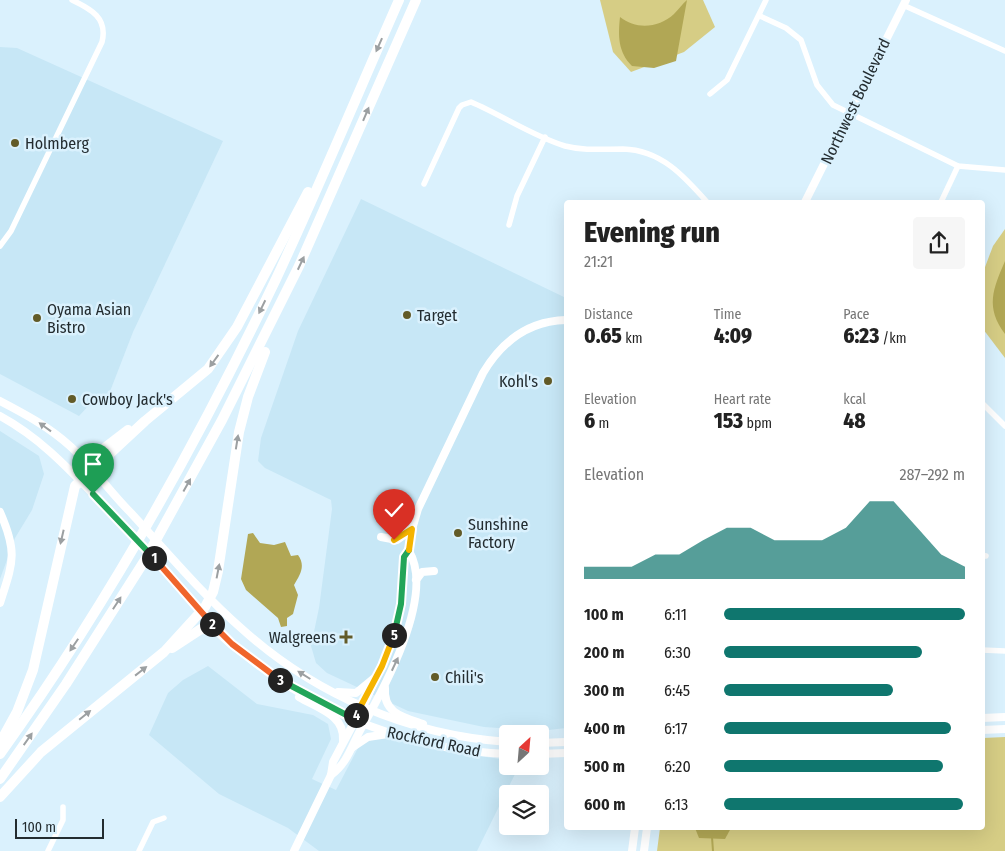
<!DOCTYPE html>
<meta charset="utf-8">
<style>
:root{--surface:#fff;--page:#f6f6f6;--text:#222;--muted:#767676;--accent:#0f766e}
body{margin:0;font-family:"Fira Sans Condensed",sans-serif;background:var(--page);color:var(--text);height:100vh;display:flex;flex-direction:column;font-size:19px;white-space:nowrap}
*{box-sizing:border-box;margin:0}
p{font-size:16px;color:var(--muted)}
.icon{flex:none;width:28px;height:28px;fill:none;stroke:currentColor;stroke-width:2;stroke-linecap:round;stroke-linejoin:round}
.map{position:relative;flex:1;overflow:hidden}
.side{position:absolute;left:564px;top:200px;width:421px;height:630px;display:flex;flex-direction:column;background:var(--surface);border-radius:5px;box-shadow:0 5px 20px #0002}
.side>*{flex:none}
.needle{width:32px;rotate:26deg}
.fabs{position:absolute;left:499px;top:725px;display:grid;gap:10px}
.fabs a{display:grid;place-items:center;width:50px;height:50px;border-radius:5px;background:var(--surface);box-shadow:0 5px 20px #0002;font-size:25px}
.scale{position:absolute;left:15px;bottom:12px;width:89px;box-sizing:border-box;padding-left:5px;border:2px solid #232c30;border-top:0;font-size:14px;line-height:18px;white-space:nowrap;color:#232c30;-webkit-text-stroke:4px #daf1fd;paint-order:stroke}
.pin{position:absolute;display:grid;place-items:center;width:42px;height:42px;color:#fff;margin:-51px -21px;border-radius:50% 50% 50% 0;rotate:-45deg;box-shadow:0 0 5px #0007}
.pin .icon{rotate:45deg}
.km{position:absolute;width:25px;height:25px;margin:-12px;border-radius:50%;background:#222;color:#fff;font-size:14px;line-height:25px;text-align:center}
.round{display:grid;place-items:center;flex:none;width:52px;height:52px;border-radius:5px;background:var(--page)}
.headline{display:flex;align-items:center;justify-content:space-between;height:85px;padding:0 20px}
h1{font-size:28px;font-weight:800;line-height:38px}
.stats{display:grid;grid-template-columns:repeat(3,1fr);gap:8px;height:85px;padding:5px 20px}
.stats div{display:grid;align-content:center}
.stats b{font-size:21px;font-weight:800}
.stats small{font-size:14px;font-weight:400}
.stats p{font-size:14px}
.chart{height:140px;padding:10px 20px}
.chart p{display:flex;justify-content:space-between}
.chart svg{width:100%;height:90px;margin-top:5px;fill:var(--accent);opacity:.7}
ul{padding:0 20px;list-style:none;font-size:16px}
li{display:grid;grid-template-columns:80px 60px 1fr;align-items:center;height:38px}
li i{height:12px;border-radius:6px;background:var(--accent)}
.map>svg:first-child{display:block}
.built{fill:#c7e7f6}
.green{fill:#d6cd85}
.water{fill:#b1a755}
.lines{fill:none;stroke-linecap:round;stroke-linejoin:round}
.stream{stroke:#b1a755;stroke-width:2}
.street{stroke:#fff;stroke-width:5.5}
.secondary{stroke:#fff;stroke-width:8}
.highway{stroke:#fff;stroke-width:10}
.oneway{fill:#9ca0a2}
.split-1-casing{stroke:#fff;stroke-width:10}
.split-2-casing{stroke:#fff;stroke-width:10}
.split-3-casing{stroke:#fff;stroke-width:10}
.split-4-casing{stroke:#fff;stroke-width:10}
.split-5-casing{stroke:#fff;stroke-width:10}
.split-6-casing{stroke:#fff;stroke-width:10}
.split-7-casing{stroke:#fff;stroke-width:10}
.split-1{stroke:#22a559;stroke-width:6}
.split-2{stroke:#f0652b;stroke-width:6}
.split-3{stroke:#f0652b;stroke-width:6}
.split-4{stroke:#22a559;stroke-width:6}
.split-5{stroke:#f5b400;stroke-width:6}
.split-6{stroke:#22a559;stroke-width:6}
.split-7{stroke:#f5b400;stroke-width:6}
.poi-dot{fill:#625b28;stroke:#daf1fd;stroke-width:2}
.labels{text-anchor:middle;stroke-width:5;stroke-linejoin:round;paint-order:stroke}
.street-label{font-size:16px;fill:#232c30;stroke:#daf1fd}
.poi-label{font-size:16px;fill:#232c30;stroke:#daf1fd;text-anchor:start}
</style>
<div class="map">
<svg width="1005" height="851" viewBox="0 0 1005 851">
<rect width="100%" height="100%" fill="#daf1fd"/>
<g class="built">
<polygon points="0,47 17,48 223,141 133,332 109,394 90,404 79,416 0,374"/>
<polygon points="361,199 566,298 566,728 540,731 484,727 408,711 327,673 316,663 311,646 319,608 332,509 331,500 265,468 258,461 261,438 298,331"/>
<polygon points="0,431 39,456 44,474 32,510 15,538 0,579"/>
<polygon points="208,666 257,704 313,715 328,724 331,739 312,779 336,790 358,748 367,740 384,736 431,749 507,760 508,766 519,766 477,851 319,851 288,828 219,794 149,735 168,693 183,680"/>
</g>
<g class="green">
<polygon points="600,0 703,0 715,27 684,52 631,72 613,52"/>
<polygon points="1005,229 1005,358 983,329 982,275 993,246"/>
<polygon points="1005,737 1005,851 657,851 660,828 982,828 983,738"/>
</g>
<g class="water">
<path d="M687,0l-11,61 -22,7 -22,-2c-14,-14 -14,-30 -12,-49 16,13 39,11 54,-3 5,-5 8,-10 13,-14z"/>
<path d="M1005,261v73c-20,-27 -12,-45 0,-73z"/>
<path d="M253,533l7,10 14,2 11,-3 6,14 7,-1c8,11 2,20 -4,30l4,10 -5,19 -6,4v8l-6,1 -3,-9 -32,-28 -5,-11 7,-45z"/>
<polygon points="695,828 731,828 725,839 699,838"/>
</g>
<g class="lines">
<polyline class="stream" points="712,837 713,851"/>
<g class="street">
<polyline points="903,5 1005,51"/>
<polyline points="760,16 786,28 801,40 817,85 833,105 958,166 1005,170"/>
<polyline points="710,94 727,80 766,0"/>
<path d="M424,184l35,-76 3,-3 9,-3c31,13 61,34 94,44 19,5 38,3 58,3 38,1 61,27 84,53"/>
<polyline points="941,202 958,166"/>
<polyline points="509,225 517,196 545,137"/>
<path d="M0,246l11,-15 91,-189c6,-24 -11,-33 -30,-42"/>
<polyline points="982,403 1005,426"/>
<polyline points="982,555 986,556"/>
<polyline points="982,650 1005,651"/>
<polyline points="48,851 63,820 63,807"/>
<polyline points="139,851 153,822 164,818"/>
</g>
<g class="secondary">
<polyline points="805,202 906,0"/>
<path d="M0,401c25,13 49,26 70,45 22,20 40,46 61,67 36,39 70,80 110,115 74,67 167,107 267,114"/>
<path d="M0,416c39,21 68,52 98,83 41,41 79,85 116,129 10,12 23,21 35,30 72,57 166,93 259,96"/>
<path d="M0,512c18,41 13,50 0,91"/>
<polyline points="381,537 397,540 412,529"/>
<polyline points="416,580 422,572 434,571"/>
<path d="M385,688c-2,25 18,29 38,36"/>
<polyline points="338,692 356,693 373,679"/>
<path d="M299,697c18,11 46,18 44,43"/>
<polyline points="982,718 1005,717"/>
<polyline points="982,730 1005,729"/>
<polyline points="540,743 566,742"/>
<polyline points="353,747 368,737 388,734"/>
<polyline points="540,754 566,753"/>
<path d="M331,775c17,-12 21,-31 31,-48 23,-40 73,-132 47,-176"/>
<path d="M294,851l37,-76 2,-13 34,-64 24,-54 10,-40 3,-47 5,-6 2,-18 7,-24 65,-136c19,-32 45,-52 83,-53"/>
<polyline points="632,851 635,828"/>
<polyline points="644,851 647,828"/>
</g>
<g class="highway">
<polyline points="82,458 98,453 128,430"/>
<polyline points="172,648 201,629 215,630"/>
<polyline points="0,743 17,712 33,670 75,486 145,421 208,369 237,327 308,192"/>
<path d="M0,754c107,-149 197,-310 276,-475 43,-92 82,-186 123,-279"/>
<polyline points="0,779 66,684 145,560 222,420 299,266 416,0"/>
<polyline points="0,797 41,752 164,652 205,607 213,592 218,571 239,432 248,397 265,352"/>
</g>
</g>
<defs><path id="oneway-solid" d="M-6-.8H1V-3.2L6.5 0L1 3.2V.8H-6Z" transform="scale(1.25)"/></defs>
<g class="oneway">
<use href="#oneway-solid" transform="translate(379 45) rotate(114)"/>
<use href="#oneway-solid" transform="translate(366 114) rotate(-67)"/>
<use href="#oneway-solid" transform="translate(301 263) rotate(-65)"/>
<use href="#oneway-solid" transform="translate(262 307) rotate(116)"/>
<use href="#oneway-solid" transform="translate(214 361) rotate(126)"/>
<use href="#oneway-solid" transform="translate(45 427) rotate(-144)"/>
<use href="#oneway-solid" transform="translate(237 442) rotate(-81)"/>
<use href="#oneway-solid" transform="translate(187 485) rotate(-61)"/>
<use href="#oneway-solid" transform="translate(62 537) rotate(103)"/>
<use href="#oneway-solid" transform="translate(218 571) rotate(-79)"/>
<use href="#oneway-solid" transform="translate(117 603) rotate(-57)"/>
<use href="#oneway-solid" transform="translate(74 645) rotate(124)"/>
<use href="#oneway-solid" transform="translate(395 664) rotate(-65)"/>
<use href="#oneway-solid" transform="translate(141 671) rotate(-38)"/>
<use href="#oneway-solid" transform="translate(304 675) rotate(-148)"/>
<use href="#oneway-solid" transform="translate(85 715) rotate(-39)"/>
<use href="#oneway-solid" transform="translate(28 739) rotate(-55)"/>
</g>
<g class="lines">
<defs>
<polyline id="split-1" points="93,494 154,558"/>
<polyline id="split-2" points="154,558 212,624"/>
<polyline id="split-3" points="212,624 232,644 280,680"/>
<polyline id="split-4" points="280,680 354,719 356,715"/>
<polyline id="split-5" points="356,715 382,666 394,635"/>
<polyline id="split-6" points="394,635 401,604 404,557 409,550"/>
<polyline id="split-7" points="394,540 412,529 409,550"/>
</defs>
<use href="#split-1" class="split-1-casing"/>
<use href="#split-2" class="split-2-casing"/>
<use href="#split-3" class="split-3-casing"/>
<use href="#split-4" class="split-4-casing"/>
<use href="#split-5" class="split-5-casing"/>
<use href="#split-6" class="split-6-casing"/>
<use href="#split-7" class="split-7-casing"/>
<use href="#split-1" class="split-1"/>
<use href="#split-2" class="split-2"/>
<use href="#split-3" class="split-3"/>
<use href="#split-4" class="split-4"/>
<use href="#split-5" class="split-5"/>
<use href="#split-6" class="split-6"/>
<use href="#split-7" class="split-7"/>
</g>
<g class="poi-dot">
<circle cx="15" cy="143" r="5"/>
<circle cx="407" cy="315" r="5"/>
<circle cx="37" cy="318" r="5"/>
<circle cx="548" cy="381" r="5"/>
<circle cx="72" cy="399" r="5"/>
<circle cx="458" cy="533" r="5"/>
<path d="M343.5 629.5h5v5h5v5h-5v5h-5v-5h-5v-5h5z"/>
<circle cx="435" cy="677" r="5"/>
</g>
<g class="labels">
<g class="street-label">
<text transform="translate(855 101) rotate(-64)" y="6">Northwest Boulevard</text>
<text transform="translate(434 741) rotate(12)" y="6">Rockford Road</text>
</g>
<g class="poi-label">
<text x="25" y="149">Holmberg</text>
<text x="47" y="315">Oyama Asian<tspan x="47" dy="18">Bistro</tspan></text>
<text x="417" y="321">Target</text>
<text x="538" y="387" text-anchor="end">Kohl's</text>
<text x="82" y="405">Cowboy Jack's</text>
<text x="468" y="530">Sunshine<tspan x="468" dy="18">Factory</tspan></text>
<text x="336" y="643" text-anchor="end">Walgreens</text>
<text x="445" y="683">Chili's</text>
</g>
</g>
</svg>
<div class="fabs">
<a><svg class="needle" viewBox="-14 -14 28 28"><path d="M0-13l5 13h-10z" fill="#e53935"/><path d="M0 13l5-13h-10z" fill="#767676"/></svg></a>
<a><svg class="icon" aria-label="layers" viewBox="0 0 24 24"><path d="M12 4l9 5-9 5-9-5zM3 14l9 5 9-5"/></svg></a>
</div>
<div class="scale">100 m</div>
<div class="pin" style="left:93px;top:494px;background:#1e9e55"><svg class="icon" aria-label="arrive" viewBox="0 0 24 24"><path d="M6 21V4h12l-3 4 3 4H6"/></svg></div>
<div class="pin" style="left:394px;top:540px;background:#d93025"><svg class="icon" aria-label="check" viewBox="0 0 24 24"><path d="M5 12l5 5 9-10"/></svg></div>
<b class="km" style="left:154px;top:558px">1</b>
<b class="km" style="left:212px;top:624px">2</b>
<b class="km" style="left:280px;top:680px">3</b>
<b class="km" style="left:356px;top:715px">4</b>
<b class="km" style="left:394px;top:635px">5</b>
<section class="side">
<div class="headline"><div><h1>Evening run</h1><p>21:21</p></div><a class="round"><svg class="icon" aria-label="share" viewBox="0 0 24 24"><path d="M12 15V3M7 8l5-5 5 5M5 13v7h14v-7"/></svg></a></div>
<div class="stats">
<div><p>Distance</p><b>0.65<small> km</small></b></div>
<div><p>Time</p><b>4:09</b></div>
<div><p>Pace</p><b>6:23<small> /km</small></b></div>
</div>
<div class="stats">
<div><p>Elevation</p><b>6<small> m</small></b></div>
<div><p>Heart rate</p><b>153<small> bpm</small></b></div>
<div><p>kcal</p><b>48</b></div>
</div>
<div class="chart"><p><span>Elevation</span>287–292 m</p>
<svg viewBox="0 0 160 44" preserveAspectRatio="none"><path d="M0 44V38L10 38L20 38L30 32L40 32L50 25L60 19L70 19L80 25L90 25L100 25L110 19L120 6L130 6L140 19L150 32L160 38V44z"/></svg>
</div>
<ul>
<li><b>100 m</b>6:11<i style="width:100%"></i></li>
<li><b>200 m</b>6:30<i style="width:82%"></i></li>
<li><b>300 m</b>6:45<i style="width:70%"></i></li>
<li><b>400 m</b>6:17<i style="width:94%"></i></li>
<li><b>500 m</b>6:20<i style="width:91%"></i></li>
<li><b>600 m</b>6:13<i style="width:99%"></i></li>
</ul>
</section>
</div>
